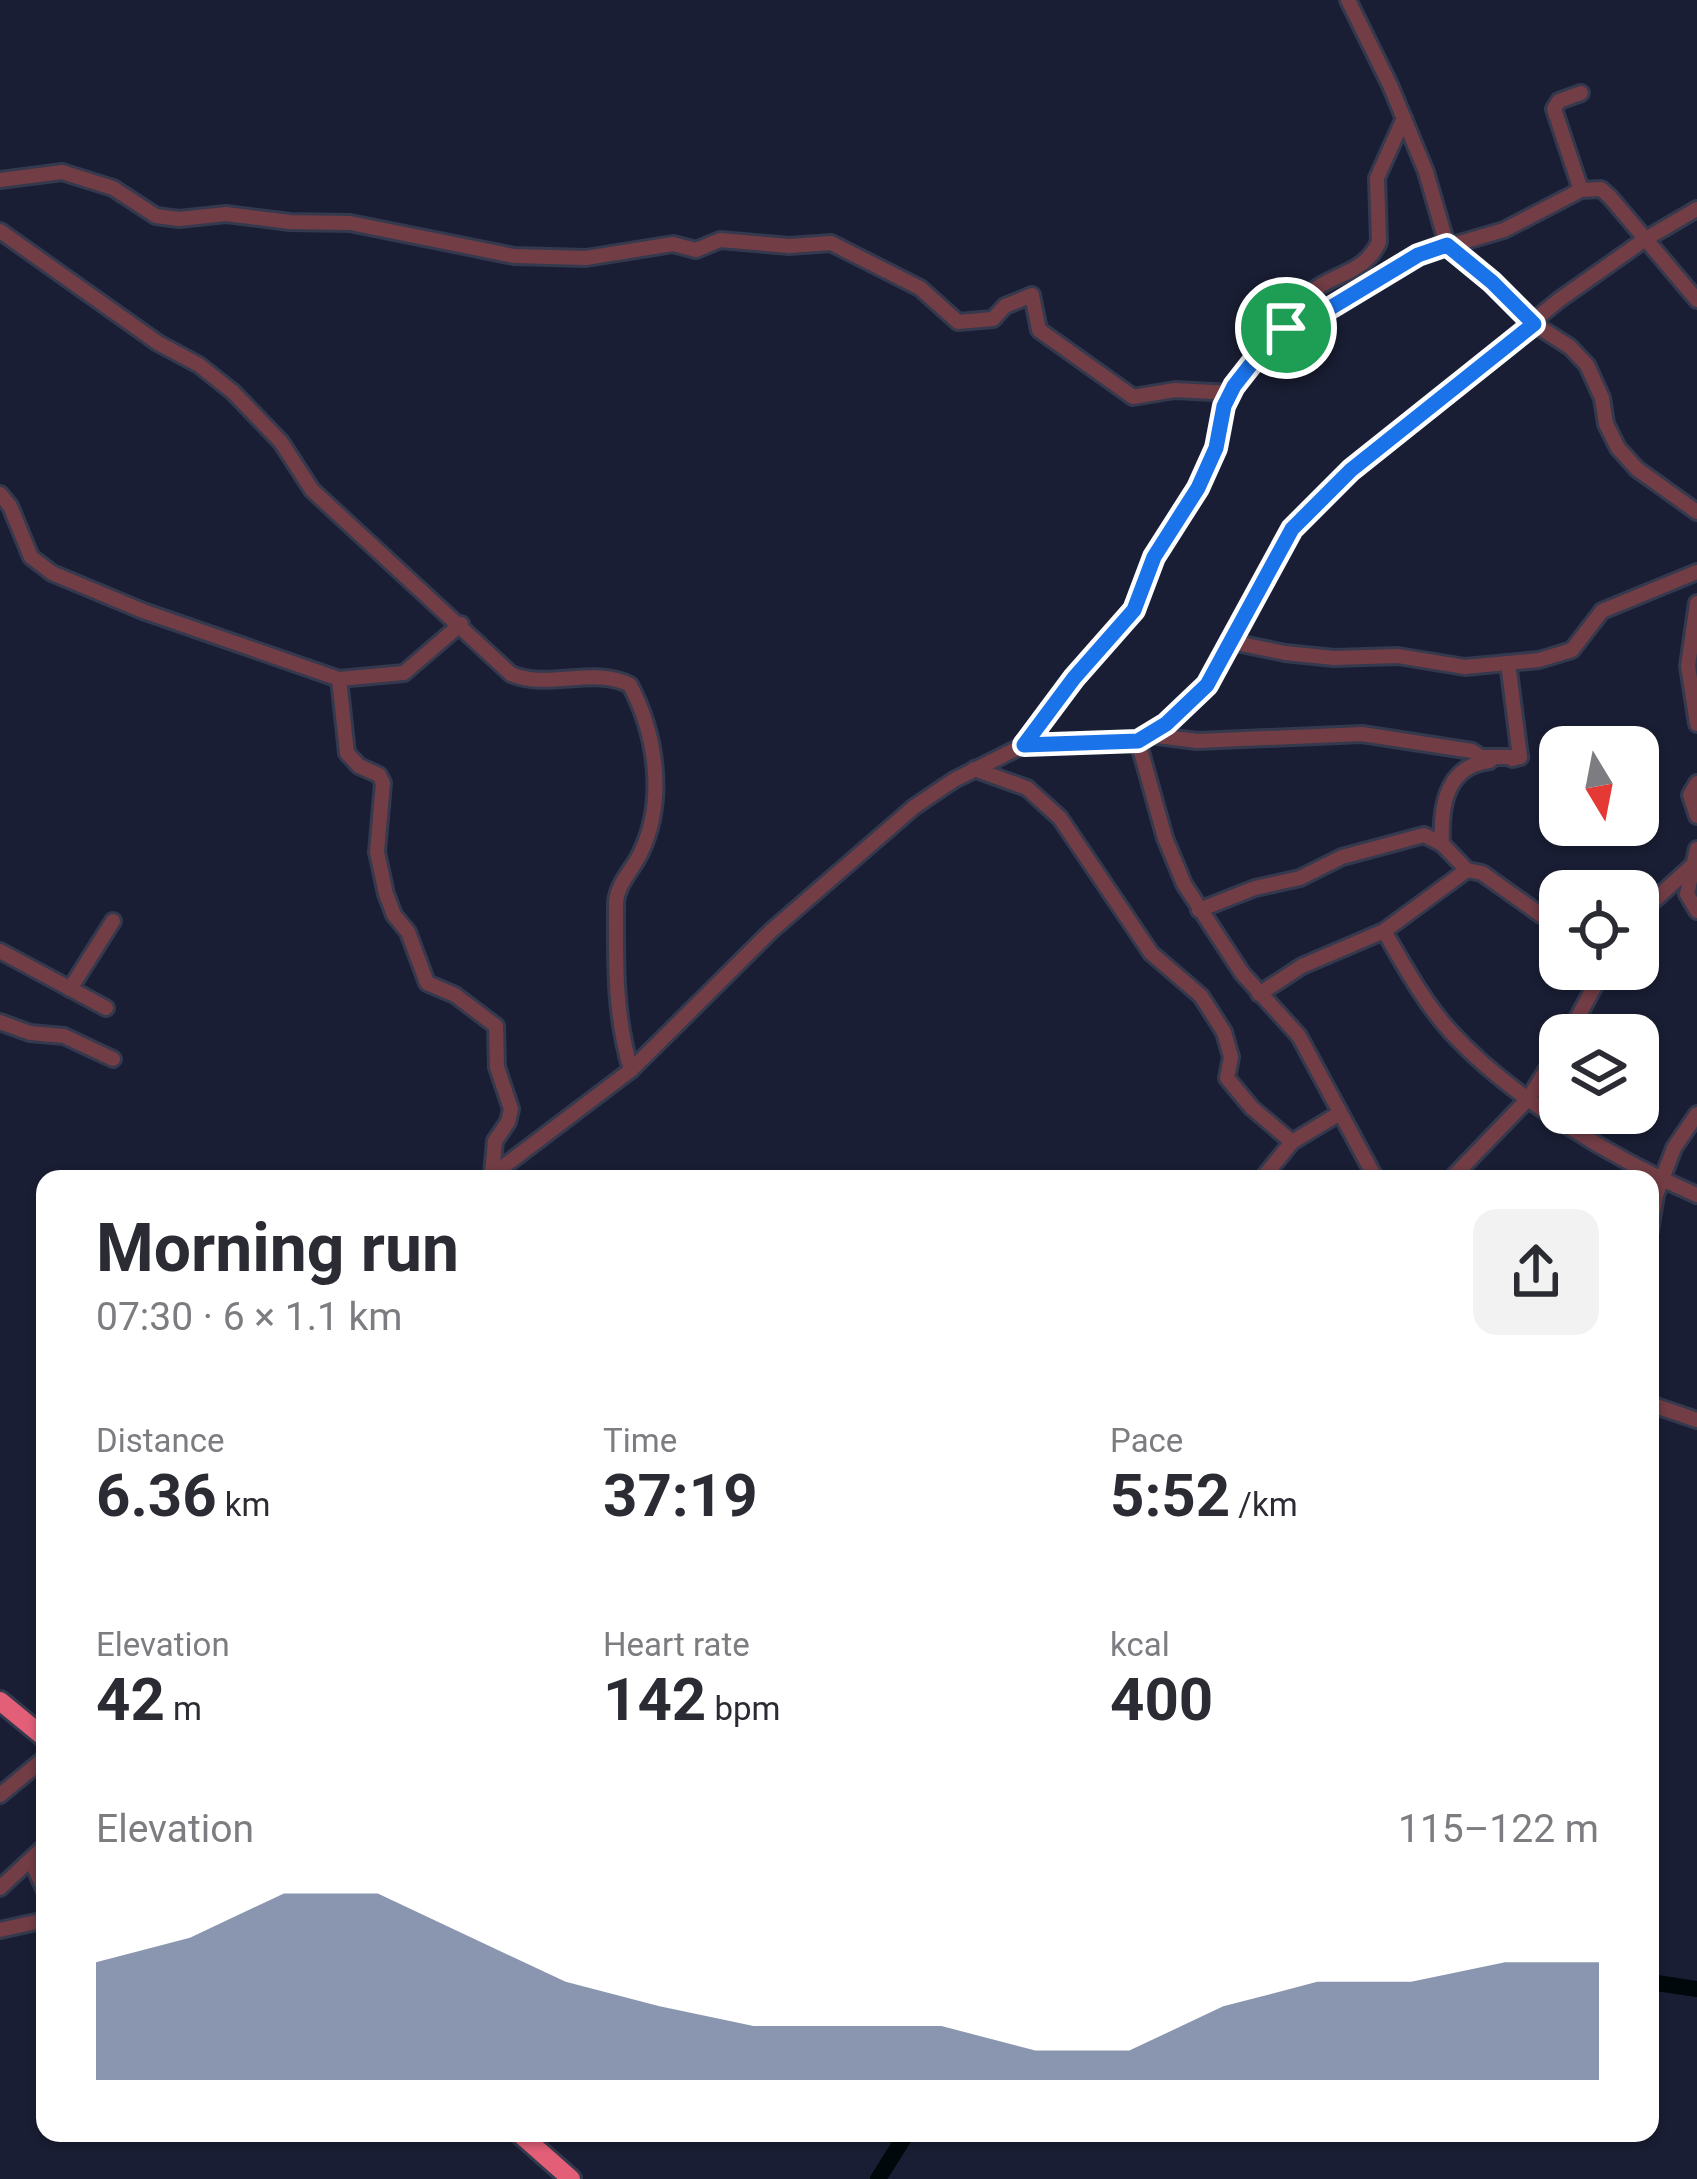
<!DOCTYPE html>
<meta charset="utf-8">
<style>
:root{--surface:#fff;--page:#f2f2f3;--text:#2b2b33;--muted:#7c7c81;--accent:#5a6a8e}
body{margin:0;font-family:Roboto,sans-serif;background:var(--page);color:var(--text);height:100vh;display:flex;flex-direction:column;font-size:45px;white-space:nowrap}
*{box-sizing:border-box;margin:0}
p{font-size:39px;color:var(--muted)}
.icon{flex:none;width:66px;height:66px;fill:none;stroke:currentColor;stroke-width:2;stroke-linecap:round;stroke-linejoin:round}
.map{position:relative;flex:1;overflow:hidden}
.drawer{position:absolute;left:36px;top:1170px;width:1623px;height:972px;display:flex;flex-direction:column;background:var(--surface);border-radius:24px;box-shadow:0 3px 9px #0004}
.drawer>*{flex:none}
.needle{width:78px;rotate:170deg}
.tools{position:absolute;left:1539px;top:726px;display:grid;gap:24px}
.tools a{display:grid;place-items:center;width:120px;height:120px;border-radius:24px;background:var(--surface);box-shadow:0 3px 9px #0004;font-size:60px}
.pin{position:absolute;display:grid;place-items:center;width:102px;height:102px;color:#fff;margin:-51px;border:6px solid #fff;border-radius:50%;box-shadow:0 3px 12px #0007}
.round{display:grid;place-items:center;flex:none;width:126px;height:126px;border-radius:24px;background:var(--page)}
.head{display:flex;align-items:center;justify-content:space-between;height:204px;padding:0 60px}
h1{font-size:66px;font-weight:700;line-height:90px}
.metrics{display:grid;grid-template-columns:repeat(3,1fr);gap:18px;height:204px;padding:12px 60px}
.metrics div{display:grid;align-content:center}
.metrics b{font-size:60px;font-weight:700}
.metrics small{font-size:33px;font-weight:400}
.metrics p{font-size:33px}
.chart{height:336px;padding:24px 60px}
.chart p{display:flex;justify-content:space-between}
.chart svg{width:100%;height:216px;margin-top:12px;fill:var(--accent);opacity:.7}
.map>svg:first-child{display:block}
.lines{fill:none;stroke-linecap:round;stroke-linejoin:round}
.river{stroke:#00080b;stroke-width:16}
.minor-casing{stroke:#34394e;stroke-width:20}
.highway-casing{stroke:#34394e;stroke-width:24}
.minor{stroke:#723d45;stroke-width:14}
.highway{stroke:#e25f77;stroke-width:18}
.route-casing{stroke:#fff;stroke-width:24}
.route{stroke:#1a73e8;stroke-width:15}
</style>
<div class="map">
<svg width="1697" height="2179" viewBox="0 0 1697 2179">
<rect width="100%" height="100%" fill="#191e34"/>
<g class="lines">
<g class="river">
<polyline points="1650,1982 1697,1989"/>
<polyline points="878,2179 907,2133"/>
</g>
<defs>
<g id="minor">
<polyline points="1348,0 1390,85 1426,172 1447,245 1493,282 1534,324 1570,347 1587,365 1602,398 1606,424 1618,448 1637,469 1697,512"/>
<polyline points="0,180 62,172 113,188 156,216 179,219 226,214 290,222 350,223 514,256 586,258 673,244 696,250 720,240 789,246 831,243 920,288 958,322 993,319 1005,306 1032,295 1039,330 1133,397 1175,390 1231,393"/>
<polyline points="1581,190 1554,109 1559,101 1581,93"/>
<path d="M0,231l158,112 41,22 34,27 48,50 31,48 199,184c37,16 84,-8 119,11 26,49 36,115 11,167 -8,18 -23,30 -25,50 0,59 -2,111 15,168"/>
<path d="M1286,327c25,-61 73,-41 93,-85l-2,-64 27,-60"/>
<polyline points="0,494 10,506 31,557 52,573 143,611 339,679 404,673 461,624"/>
<polyline points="1697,603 1688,666 1697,724"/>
<polyline points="1232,642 1285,653 1334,658 1398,656 1465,667 1539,660 1572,650 1602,611 1697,572"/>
<polyline points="1508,663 1520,757 1512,759"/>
<polyline points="339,679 347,753 359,766 379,775 383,783 377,852 386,894 394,915 408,932 427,983 455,995 496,1026 497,1067 511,1109 508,1122 495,1141 492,1174"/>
<polyline points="1150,735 1197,741 1362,734 1472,751 1481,757 1520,757"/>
<polyline points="1138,741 1165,838 1184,884 1242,973 1299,1036 1376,1179"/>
<polyline points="1024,745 1074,678 1134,610 1154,558 1198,488 1216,448 1224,406 1234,387 1271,340 1286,327 1302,325 1418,255 1504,230 1581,190 1601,189 1610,197 1697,300"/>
<polyline points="974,769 1027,788 1060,818 1151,953 1201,996 1224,1032 1231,1057 1227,1078 1252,1108 1292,1142"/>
<polyline points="1697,783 1690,795 1697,816"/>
<path d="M1442,844c-2,-38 4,-78 48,-83"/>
<polyline points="1697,849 1687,894 1697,911"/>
<polyline points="1199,910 1255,888 1300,878 1342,857 1424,835 1442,844 1467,870 1482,873 1541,915 1560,921"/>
<polyline points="1638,915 1693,865"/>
<path d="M1384,931c20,34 39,70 66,100 60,66 165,129 247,164"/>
<polyline points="0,951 106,1008"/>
<polyline points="70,989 113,921"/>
<polyline points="1259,994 1302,966 1384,931 1467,870"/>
<polyline points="0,1022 30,1033 64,1036 113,1059"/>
<polyline points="1568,1035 1604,969"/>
<polyline points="487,1179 631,1070 771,931 914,807 954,780 1024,745 1138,741 1167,724 1207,685 1291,529 1351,470 1559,300 1644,240 1697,209"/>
<polyline points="1262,1179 1292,1142 1340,1113"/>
<polyline points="1451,1179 1529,1098 1560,1048"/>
<polyline points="1650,1231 1656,1195 1674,1148 1697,1114"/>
<polyline points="1650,1404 1697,1420"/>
<polyline points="0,1795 45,1758"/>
<polyline points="31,1860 45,1891"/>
<polyline points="0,1888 45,1846"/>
<polyline points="0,1930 45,1920"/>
</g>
<g id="highway">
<polyline points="0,1701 45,1738"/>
<polyline points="519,2133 571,2179"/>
</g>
</defs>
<use href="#minor" class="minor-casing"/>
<use href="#highway" class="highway-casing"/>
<use href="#minor" class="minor"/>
<use href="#highway" class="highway"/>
</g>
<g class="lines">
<defs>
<polygon id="route" points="1447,245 1492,282 1534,324 1351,470 1292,529 1207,685 1166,724 1138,741 1024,745 1074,678 1134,610 1154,557 1198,488 1216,448 1224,406 1234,386 1270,340 1286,328 1302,325 1418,255"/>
</defs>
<use href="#route" class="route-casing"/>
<use href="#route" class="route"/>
</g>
</svg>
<div class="tools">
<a><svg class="needle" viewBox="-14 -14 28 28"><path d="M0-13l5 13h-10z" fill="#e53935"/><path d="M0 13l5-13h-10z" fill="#7c7c81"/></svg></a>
<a><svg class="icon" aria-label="locate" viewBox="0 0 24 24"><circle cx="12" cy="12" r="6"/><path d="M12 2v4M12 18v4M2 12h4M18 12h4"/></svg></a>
<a><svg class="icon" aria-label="layers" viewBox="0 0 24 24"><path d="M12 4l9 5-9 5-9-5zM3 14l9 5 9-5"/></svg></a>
</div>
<div class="pin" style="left:1286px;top:328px;background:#1e9e55"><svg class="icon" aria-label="arrive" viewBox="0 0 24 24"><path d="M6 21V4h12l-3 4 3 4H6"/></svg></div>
<section class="drawer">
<div class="head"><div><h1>Morning run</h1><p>07:30 · 6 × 1.1 km</p></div><a class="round"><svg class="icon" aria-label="share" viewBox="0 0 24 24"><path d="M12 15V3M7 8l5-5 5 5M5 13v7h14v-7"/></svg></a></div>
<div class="metrics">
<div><p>Distance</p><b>6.36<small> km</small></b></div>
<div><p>Time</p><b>37:19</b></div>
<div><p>Pace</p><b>5:52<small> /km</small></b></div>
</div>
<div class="metrics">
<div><p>Elevation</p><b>42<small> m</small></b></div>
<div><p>Heart rate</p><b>142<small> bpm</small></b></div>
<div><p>kcal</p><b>400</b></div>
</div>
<div class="chart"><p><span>Elevation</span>115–122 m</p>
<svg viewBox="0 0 160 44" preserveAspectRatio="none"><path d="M0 44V20L10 15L20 6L30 6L40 15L50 24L60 29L70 33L80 33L90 33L100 38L110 38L120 29L130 24L140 24L150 20L160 20V44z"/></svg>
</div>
</section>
</div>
